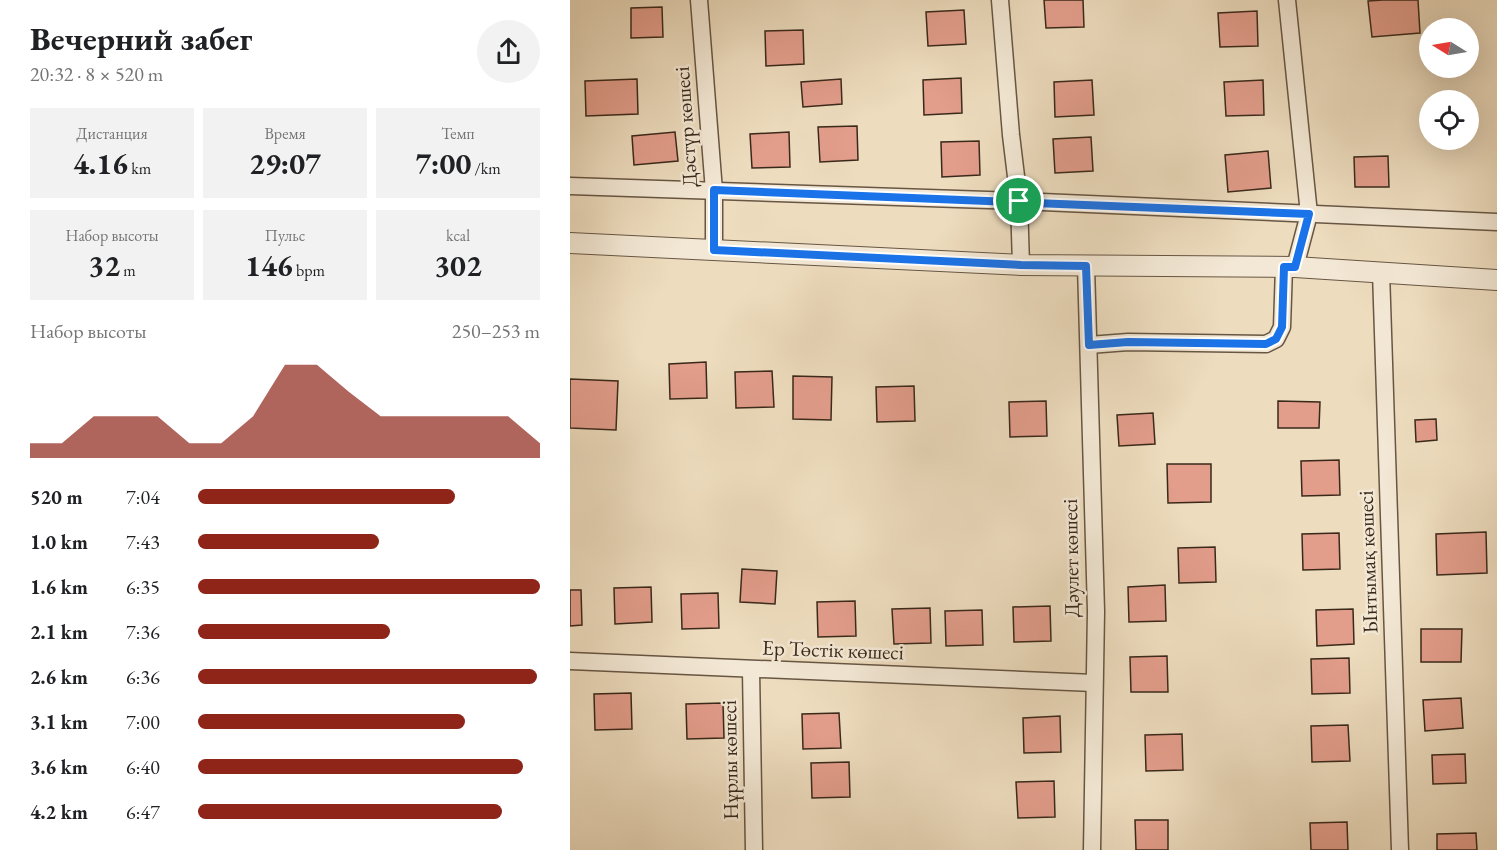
<!DOCTYPE html>
<html lang="ru">
<meta charset="utf-8">
<style>
:root{--surface:#fff;--page:#f2f2f2;--text:#202124;--muted:#757577;--accent:#8f2418}
body{margin:0;font-family:"EB Garamond",serif;background:var(--page);color:var(--text);height:100vh;display:flex;flex-direction:column;font-size:22px;white-space:nowrap}
*{box-sizing:border-box;margin:0}
p{font-size:20px;color:var(--muted)}
.icon{flex:none;width:33px;height:33px;fill:none;stroke:currentColor;stroke-width:2;stroke-linecap:round;stroke-linejoin:round}
.map{position:relative;flex:1;overflow:hidden}
.sheet{display:flex;flex-direction:column;background:var(--surface);width:570px}
.sheet>*{flex:none}
.needle{width:39px;rotate:281deg}
.tools{position:absolute;left:849px;top:18px;display:grid;gap:12px}
.tools a{display:grid;place-items:center;width:60px;height:60px;border-radius:50%;background:var(--surface);box-shadow:0 6px 24px #0002;font-size:30px}
.pin{position:absolute;display:grid;place-items:center;width:51px;height:51px;color:#fff;margin:-26px;border:3px solid #fff;border-radius:50%;box-shadow:0 2px 6px #0007}
.round{display:grid;place-items:center;flex:none;width:63px;height:63px;border-radius:32px;background:var(--page)}
.overview{display:flex;align-items:center;justify-content:space-between;height:102px;padding:0 30px}
h1{font-size:33px;font-weight:700;line-height:45px}
.stats{display:grid;grid-template-columns:repeat(3,1fr);gap:9px;height:102px;padding:6px 30px}
.stats div{display:grid;align-content:center;border-radius:0px;background:var(--page);text-align:center}
.stats b{font-size:30px;font-weight:700}
.stats small{font-size:16px;font-weight:400}
.stats p{font-size:16px}
.chart{height:168px;padding:12px 30px}
.chart p{display:flex;justify-content:space-between}
.chart svg{width:100%;height:108px;margin-top:6px;fill:var(--accent);opacity:.7}
ul{padding:0 30px;list-style:none;font-size:20px}
li{display:grid;grid-template-columns:96px 72px 1fr;align-items:center;height:45px}
li i{height:15px;border-radius:8px;background:var(--accent)}
main{display:flex;flex:1;min-height:0}
.map>svg:first-child{display:block}
.building{fill:#e29d8b;stroke:#3a291a;stroke-width:1.5}
.lines{fill:none;stroke-linecap:round;stroke-linejoin:round}
.minor-casing{stroke:#675643;stroke-width:19}
.tertiary-casing{stroke:#675643;stroke-width:22}
.minor{stroke:#f3e8d5;stroke-width:16}
.tertiary{stroke:#f3e8d5;stroke-width:20}
.route-casing{stroke:#fff;stroke-width:12}
.route{stroke:#1a73e8;stroke-width:8}
.labels{text-anchor:middle;stroke-width:5;stroke-linejoin:round;paint-order:stroke}
.street-label{font-size:21px;fill:#3a291a;stroke:#f3e8d5}
</style>
<main>
<section class="sheet">
<div class="overview"><div><h1>Вечерний забег</h1><p>20:32 · 8 × 520 m</p></div><a class="round"><svg class="icon" aria-label="share" viewBox="0 0 24 24"><path d="M12 15V3M7 8l5-5 5 5M5 13v7h14v-7"/></svg></a></div>
<div class="stats">
<div><p>Дистанция</p><b>4.16<small> km</small></b></div>
<div><p>Время</p><b>29:07</b></div>
<div><p>Темп</p><b>7:00<small> /km</small></b></div>
</div>
<div class="stats">
<div><p>Набор высоты</p><b>32<small> m</small></b></div>
<div><p>Пульс</p><b>146<small> bpm</small></b></div>
<div><p>kcal</p><b>302</b></div>
</div>
<div class="chart"><p><span>Набор высоты</span>250–253 m</p>
<svg viewBox="0 0 160 44" preserveAspectRatio="none"><path d="M0 44V38L10 38L20 27L30 27L40 27L50 38L60 38L70 27L80 6L90 6L100 17L110 27L120 27L130 27L140 27L150 27L160 38V44z"/></svg>
</div>
<ul>
<li><b>520 m</b>7:04<i style="width:75%"></i></li>
<li><b>1.0 km</b>7:43<i style="width:53%"></i></li>
<li><b>1.6 km</b>6:35<i style="width:100%"></i></li>
<li><b>2.1 km</b>7:36<i style="width:56%"></i></li>
<li><b>2.6 km</b>6:36<i style="width:99%"></i></li>
<li><b>3.1 km</b>7:00<i style="width:78%"></i></li>
<li><b>3.6 km</b>6:40<i style="width:95%"></i></li>
<li><b>4.2 km</b>6:47<i style="width:89%"></i></li>
</ul>
</section>
<div class="map">
<svg width="927" height="850" viewBox="0 0 927 850">
<rect width="100%" height="100%" fill="#eddcbe"/>
<filter id="stains"><feTurbulence type="fractalNoise" baseFrequency=".00333" numOctaves="4"/><feColorMatrix values="0 0 0 0 .2 0 0 0 0 .09 0 0 0 0 .02 0 0 0 .5 -.17"/></filter>
<radialGradient id="worn" r=".72"><stop offset=".6" stop-color="#630" stop-opacity="0"/><stop offset="1" stop-color="#630" stop-opacity=".3"/></radialGradient>
<g class="building">
<polygon points="474,0 513,0 514,27 476,28"/>
<polygon points="813,0 848,0 850,33 802,37 798,1"/>
<polygon points="92,7 93,37 61,38 61,8"/>
<polygon points="394,10 396,44 358,46 356,12"/>
<polygon points="687,11 688,46 650,47 648,13"/>
<polygon points="233,30 234,64 196,66 195,31"/>
<polygon points="391,78 392,113 354,115 353,80"/>
<polygon points="67,79 68,114 16,116 15,81"/>
<polygon points="271,79 272,104 233,107 231,82"/>
<polygon points="522,80 524,115 485,117 484,82"/>
<polygon points="693,80 694,115 656,116 654,82"/>
<polygon points="287,126 288,160 250,162 248,127"/>
<polygon points="105,132 108,161 64,165 62,136"/>
<polygon points="219,132 220,167 182,168 180,134"/>
<polygon points="521,137 523,171 485,173 483,139"/>
<polygon points="409,141 410,175 372,177 371,142"/>
<polygon points="698,151 701,188 658,192 655,155"/>
<polygon points="818,156 819,187 785,187 784,157"/>
<polygon points="136,362 137,398 100,399 99,364"/>
<polygon points="202,371 204,407 166,408 165,372"/>
<polygon points="223,376 262,377 261,420 223,419"/>
<polygon points="0,379 48,381 46,430 0,428"/>
<polygon points="344,386 345,421 307,422 306,387"/>
<polygon points="476,401 477,436 440,437 439,402"/>
<polygon points="708,401 750,402 749,428 708,428"/>
<polygon points="583,413 585,444 549,446 547,415"/>
<polygon points="866,419 867,440 846,442 845,420"/>
<polygon points="769,460 770,495 732,496 731,461"/>
<polygon points="597,464 641,464 641,502 598,503"/>
<polygon points="916,532 917,573 867,575 866,534"/>
<polygon points="769,533 770,569 733,570 732,534"/>
<polygon points="645,547 646,582 609,583 608,548"/>
<polygon points="172,569 207,571 205,604 170,602"/>
<polygon points="595,585 596,621 559,622 558,587"/>
<polygon points="81,587 82,622 45,624 44,588"/>
<polygon points="0,590 11,590 12,625 0,626"/>
<polygon points="148,593 149,628 112,629 111,594"/>
<polygon points="285,601 286,636 248,637 247,602"/>
<polygon points="480,606 481,641 444,642 443,607"/>
<polygon points="360,608 361,643 324,644 322,609"/>
<polygon points="783,609 784,644 747,646 746,610"/>
<polygon points="412,610 413,645 376,646 375,611"/>
<polygon points="851,629 892,629 891,662 851,662"/>
<polygon points="597,656 598,692 561,692 560,657"/>
<polygon points="779,658 780,693 742,694 741,659"/>
<polygon points="61,693 62,729 25,730 24,694"/>
<polygon points="891,698 893,728 855,731 853,700"/>
<polygon points="153,703 154,738 117,739 116,704"/>
<polygon points="269,713 271,748 233,749 232,714"/>
<polygon points="490,716 491,752 454,753 453,718"/>
<polygon points="778,725 780,761 742,762 741,726"/>
<polygon points="612,734 613,770 576,771 575,735"/>
<polygon points="895,754 896,783 863,784 862,755"/>
<polygon points="279,762 280,797 242,798 241,763"/>
<polygon points="484,781 485,817 448,818 446,782"/>
<polygon points="565,820 598,820 598,850 566,850"/>
<polygon points="777,822 778,850 741,850 740,823"/>
<polygon points="906,833 907,850 867,850 867,834"/>
</g>
<g class="lines">
<defs>
<g id="minor">
<polyline points="129,0 144,191 144,250"/>
<polyline points="430,0 441,135 449,201 451,265"/>
<polyline points="717,0 739,214 725,267"/>
<polyline points="0,186 449,201 927,222"/>
<polyline points="516,266 526,611 522,850"/>
<polyline points="811,272 830,850"/>
<polyline points="519,345 558,342 696,344 706,339 712,327 714,267"/>
<polyline points="0,661 524,683"/>
<polyline points="181,670 184,850"/>
</g>
<polyline id="tertiary" points="0,243 451,265 725,267 927,280"/>
</defs>
<use href="#minor" class="minor-casing"/>
<use href="#tertiary" class="tertiary-casing"/>
<use href="#minor" class="minor"/>
<use href="#tertiary" class="tertiary"/>
</g>
<g class="lines">
<defs>
<polygon id="route" points="144,190 739,214 725,267 714,267 712,327 706,339 696,344 558,342 519,345 516,266 451,265 144,250"/>
</defs>
<use href="#route" class="route-casing"/>
<use href="#route" class="route"/>
</g>
<g class="labels">
<g class="street-label">
<text transform="translate(116 127) rotate(-94)" y="7">Дәстүр көшесі</text>
<text transform="translate(501 558) rotate(-91)" y="7">Дәулет көшесі</text>
<text transform="translate(798 562) rotate(-92)" y="7">Ынтымақ көшесі</text>
<text transform="translate(263 650) rotate(2)" y="7">Ер Төстік көшесі</text>
<text transform="translate(160 760) rotate(-91)" y="7">Нұрлы көшесі</text>
</g>
</g>
<rect width="100%" height="100%" filter="url(#stains)"/>
<rect width="100%" height="100%" fill="url(#worn)"/>
</svg>
<div class="tools">
<a><svg class="needle" viewBox="-14 -14 28 28"><path d="M0-13l5 13h-10z" fill="#e53935"/><path d="M0 13l5-13h-10z" fill="#757577"/></svg></a>
<a><svg class="icon" aria-label="locate" viewBox="0 0 24 24"><circle cx="12" cy="12" r="6"/><path d="M12 2v4M12 18v4M2 12h4M18 12h4"/></svg></a>
</div>
<div class="pin" style="left:449px;top:201px;background:#1e9e55"><svg class="icon" aria-label="arrive" viewBox="0 0 24 24"><path d="M6 21V4h12l-3 4 3 4H6"/></svg></div>
</div>
</main>
